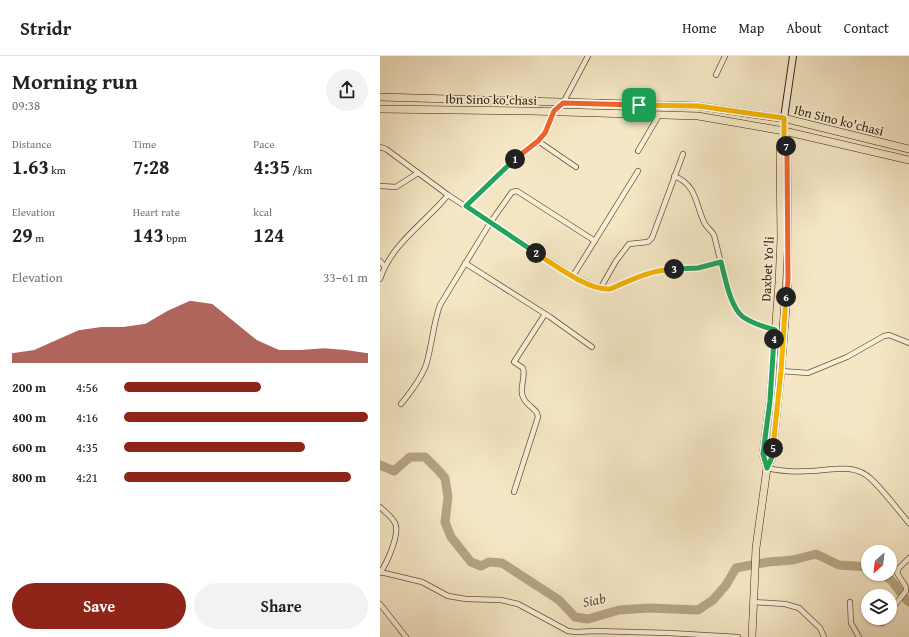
<!DOCTYPE html>
<meta charset="utf-8">
<style>
:root{--surface:#fff;--page:#f2f2f2;--text:#222;--muted:#767676;--line:#e0e0e0;--accent:#8f2418}
body{margin:0;font-family:"Gentium Book Plus",serif;background:var(--page);color:var(--text);height:100vh;display:flex;flex-direction:column;font-size:15px;white-space:nowrap}
*{box-sizing:border-box;margin:0}
p{font-size:13px;color:var(--muted)}
.icon{flex:none;width:22px;height:22px;fill:none;stroke:currentColor;stroke-width:2;stroke-linecap:round;stroke-linejoin:round}
.map{position:relative;flex:1;overflow:hidden}
.panel{display:flex;flex-direction:column;background:var(--surface);width:380px}
.panel>*{flex:none}
.needle{width:26px;rotate:208deg}
.fabs{position:absolute;left:481px;top:489px;display:grid;gap:8px}
.fabs a{display:grid;place-items:center;width:36px;height:36px;border-radius:50%;background:var(--surface);box-shadow:0 1px 3px #0004;font-size:20px}
.pin{position:absolute;display:grid;place-items:center;width:34px;height:34px;color:#fff;margin:-17px;border-radius:8px;box-shadow:0 2px 6px #0006}
.km{position:absolute;width:20px;height:20px;margin:-10px;border-radius:50%;background:#222;color:#fff;font-size:11px;line-height:20px;text-align:center}
.round{display:grid;place-items:center;flex:none;width:42px;height:42px;border-radius:21px;background:var(--page)}
.overview{display:flex;align-items:center;justify-content:space-between;height:68px;padding:0 12px}
h1{font-size:22px;font-weight:600;line-height:30px}
.metrics{display:grid;grid-template-columns:repeat(3,1fr);gap:6px;height:68px;padding:4px 12px}
.metrics div{display:grid;align-content:center}
.metrics b{font-size:20px;font-weight:600}
.metrics small{font-size:11px;font-weight:400}
.metrics p{font-size:11px}
.chart{height:112px;padding:8px 12px}
.chart p{display:flex;justify-content:space-between}
.chart svg{width:100%;height:72px;margin-top:4px;fill:var(--accent);opacity:.7}
.action{display:flex;gap:8px;margin-top:auto;padding:8px 12px}
.action a{flex:1;height:46px;border-radius:24px;background:var(--accent);color:#fff;font-size:16px;font-weight:600;line-height:46px;text-align:center}
.action a+a{background:var(--page);color:var(--text)}
ul{padding:0 12px;list-style:none;font-size:13px}
li{display:grid;grid-template-columns:64px 48px 1fr;align-items:center;height:30px}
li i{height:10px;border-radius:5px;background:var(--accent)}
header{display:flex;align-items:center;gap:24px;box-sizing:border-box;height:56px;padding:0 20px;background:var(--surface);border-bottom:1px solid var(--line)}
header strong{font-size:19px}
nav{display:flex;gap:22px;margin-inline-start:auto;font-size:14px}
main{display:flex;flex:1;min-height:0}
.map>svg:first-child{display:block}
.lines{fill:none;stroke-linecap:round;stroke-linejoin:round}
.river{stroke:#b5a584;stroke-width:9}
.minor-casing{stroke:#695536;stroke-width:6}
.secondary-casing{stroke:#3a2406;stroke-width:8}
.primary-casing{stroke:#3a2406;stroke-width:8}
.minor{stroke:#f8efd9;stroke-width:4.5}
.secondary{stroke:#f8efd9;stroke-width:6}
.primary{stroke:#f5e7c5;stroke-width:7}
.split-1-casing{stroke:#fff;stroke-width:8}
.split-2-casing{stroke:#fff;stroke-width:8}
.split-3-casing{stroke:#fff;stroke-width:8}
.split-4-casing{stroke:#fff;stroke-width:8}
.split-5-casing{stroke:#fff;stroke-width:8}
.split-6-casing{stroke:#fff;stroke-width:8}
.split-7-casing{stroke:#fff;stroke-width:8}
.split-8-casing{stroke:#fff;stroke-width:8}
.split-1{stroke:#f0652b;stroke-width:5}
.split-2{stroke:#22a559;stroke-width:5}
.split-3{stroke:#f5b400;stroke-width:5}
.split-4{stroke:#22a559;stroke-width:5}
.split-5{stroke:#22a559;stroke-width:5}
.split-6{stroke:#f5b400;stroke-width:5}
.split-7{stroke:#f0652b;stroke-width:5}
.split-8{stroke:#f5b400;stroke-width:5}
.labels{text-anchor:middle;stroke-width:3.5;stroke-linejoin:round;paint-order:stroke}
.street-label{font-size:13px;fill:#3a2406;stroke:#f8efd9}
.water-label{font-size:14px;font-style:italic;fill:#655132;stroke:#f8efd9}
</style>
<header>
<strong>Stridr</strong>
<nav><a>Home</a><a>Map</a><a>About</a><a>Contact</a></nav>
</header>
<main>
<section class="panel">
<div class="overview"><div><h1>Morning run</h1><p>09:38</p></div><a class="round"><svg class="icon" aria-label="share" viewBox="0 0 24 24"><path d="M12 15V3M7 8l5-5 5 5M5 13v7h14v-7"/></svg></a></div>
<div class="metrics">
<div><p>Distance</p><b>1.63<small> km</small></b></div>
<div><p>Time</p><b>7:28</b></div>
<div><p>Pace</p><b>4:35<small> /km</small></b></div>
</div>
<div class="metrics">
<div><p>Elevation</p><b>29<small> m</small></b></div>
<div><p>Heart rate</p><b>143<small> bpm</small></b></div>
<div><p>kcal</p><b>124</b></div>
</div>
<div class="chart"><p><span>Elevation</span>33–61 m</p>
<svg viewBox="0 0 160 44" preserveAspectRatio="none"><path d="M0 44V38L10 36L20 30L30 24L40 22L50 22L60 20L70 12L80 6L90 8L100 19L110 30L120 36L130 36L140 35L150 36L160 38V44z"/></svg>
</div>
<ul>
<li><b>200 m</b>4:56<i style="width:56%"></i></li>
<li><b>400 m</b>4:16<i style="width:100%"></i></li>
<li><b>600 m</b>4:35<i style="width:74%"></i></li>
<li><b>800 m</b>4:21<i style="width:93%"></i></li>
</ul>
<div class="action"><a>Save</a><a>Share</a></div>
</section>
<div class="map">
<svg width="529" height="581" viewBox="0 0 529 581">
<rect width="100%" height="100%" fill="#f5e7c5"/>
<filter id="stains"><feTurbulence type="fractalNoise" baseFrequency=".005" numOctaves="4"/><feColorMatrix values="0 0 0 0 .2 0 0 0 0 .09 0 0 0 0 .02 0 0 0 .5 -.17"/></filter>
<radialGradient id="worn" r=".72"><stop offset=".6" stop-color="#630" stop-opacity="0"/><stop offset="1" stop-color="#630" stop-opacity=".3"/></radialGradient>
<g class="lines">
<g class="river">
<polyline points="0,409 14,415 30,401 45,401 58,414 65,422 68,441 65,466 71,481 91,506 101,510 109,506 122,507 179,544 195,561 208,563 239,554 270,552 318,554 333,544 346,529 356,512 388,506 413,504 436,498 459,509 488,511"/>
<path d="M503,518c12,6 16,20 26,28"/>
</g>
<defs>
<g id="minor">
<polyline points="336,19 345,0"/>
<polyline points="158,85 196,111"/>
<polyline points="0,91 6,93 68,139 193,220 258,115"/>
<polyline points="258,95 279,59"/>
<path d="M294,120c23,9 21,27 30,46 2,5 7,8 10,13 5,18 15,71 29,82 9,6 21,10 32,13"/>
<polyline points="0,130 16,131 38,117"/>
<polyline points="86,150 137,101 158,85 165,77 174,55 183,47 208,0"/>
<polyline points="0,205 4,210"/>
<polyline points="85,207 170,261 212,291"/>
<polyline points="193,220 220,233 236,205 249,188 268,186 272,182 303,98"/>
<path d="M0,223c12,-36 45,-56 68,-84"/>
<polyline points="220,233 230,233 262,219 282,214 318,212 341,206"/>
<polyline points="401,315 428,317 467,301 504,280 509,279 529,287"/>
<path d="M21,348c9,-11 20,-25 25,-39 6,-19 7,-41 14,-60l50,-82 22,-31 5,-1 78,50"/>
<path d="M387,412c13,3 29,4 42,3 22,0 44,-9 62,8 13,12 26,30 38,44"/>
<path d="M134,436l24,-75 -1,-4c-3,-5 -10,-8 -13,-14 -6,-9 2,-21 -1,-31l-9,-6 31,-48"/>
<path d="M0,451c5,5 15,12 16,19 2,12 -9,37 -16,47"/>
<polyline points="0,516 42,526 68,540 86,543 121,544 138,548 188,575 196,576 215,575 289,577 358,581"/>
<polyline points="373,546 405,548 419,552 440,572 444,581"/>
<polyline points="470,546 471,567 479,581"/>
<polyline points="0,548 26,581"/>
<polyline points="510,555 526,535 526,531 517,517 519,512 529,502"/>
<polyline points="502,567 506,562"/>
</g>
<polyline id="secondary" points="404,62 413,0"/>
<g id="primary">
<polyline points="0,41 318,50 407,63 529,93"/>
<polyline points="0,53 151,55 318,60 404,75 529,104"/>
<polyline points="387,412 383,398 390,345 399,227 401,183 400,100 400,92 404,86"/>
<polyline points="372,581 376,492 387,412 392,401 401,315 408,225 407,93 404,86 404,62"/>
</g>
</defs>
<use href="#minor" class="minor-casing"/>
<use href="#secondary" class="secondary-casing"/>
<use href="#primary" class="primary-casing"/>
<use href="#minor" class="minor"/>
<use href="#secondary" class="secondary"/>
<use href="#primary" class="primary"/>
</g>
<g class="lines">
<defs>
<polyline id="split-1" points="135,103 158,85 165,77 174,55 183,47 259,49"/>
<polyline id="split-2" points="135,103 86,150 156,197"/>
<path id="split-3" d="M156,197c17,11 53,38 74,36 21,-9 41,-19 64,-20"/>
<path id="split-4" d="M294,213l24,-1 23,-6c4,15 9,45 22,55 9,6 21,10 32,13l-1,9"/>
<polyline id="split-5" points="393,392 392,401 387,412 383,398 390,345 394,283"/>
<polyline id="split-6" points="393,392 401,315 406,241"/>
<polyline id="split-7" points="406,90 407,93 408,225 406,241"/>
<polyline id="split-8" points="259,49 318,50 404,62 404,86 406,90"/>
</defs>
<use href="#split-1" class="split-1-casing"/>
<use href="#split-2" class="split-2-casing"/>
<use href="#split-3" class="split-3-casing"/>
<use href="#split-4" class="split-4-casing"/>
<use href="#split-5" class="split-5-casing"/>
<use href="#split-6" class="split-6-casing"/>
<use href="#split-7" class="split-7-casing"/>
<use href="#split-8" class="split-8-casing"/>
<use href="#split-1" class="split-1"/>
<use href="#split-2" class="split-2"/>
<use href="#split-3" class="split-3"/>
<use href="#split-4" class="split-4"/>
<use href="#split-5" class="split-5"/>
<use href="#split-6" class="split-6"/>
<use href="#split-7" class="split-7"/>
<use href="#split-8" class="split-8"/>
</g>
<g class="labels">
<g class="street-label">
<text transform="translate(111 43) rotate(1)" y="5">Ibn Sino ko'chasi</text>
<text transform="translate(459 64) rotate(14)" y="5">Ibn Sino ko'chasi</text>
<text transform="translate(387 213) rotate(-87)" y="5">Daxbet Yo'li</text>
</g>
<g class="water-label">
<text transform="translate(214 544) rotate(-10)" y="5">Siab</text>
</g>
</g>
<rect width="100%" height="100%" filter="url(#stains)"/>
<rect width="100%" height="100%" fill="url(#worn)"/>
</svg>
<div class="fabs">
<a><svg class="needle" viewBox="-14 -14 28 28"><path d="M0-13l5 13h-10z" fill="#e53935"/><path d="M0 13l5-13h-10z" fill="#767676"/></svg></a>
<a><svg class="icon" aria-label="layers" viewBox="0 0 24 24"><path d="M12 4l9 5-9 5-9-5zM3 14l9 5 9-5"/></svg></a>
</div>
<div class="pin" style="left:259px;top:49px;background:#1e9e55"><svg class="icon" aria-label="arrive" viewBox="0 0 24 24"><path d="M6 21V4h12l-3 4 3 4H6"/></svg></div>
<b class="km" style="left:135px;top:103px">1</b>
<b class="km" style="left:156px;top:197px">2</b>
<b class="km" style="left:294px;top:213px">3</b>
<b class="km" style="left:394px;top:283px">4</b>
<b class="km" style="left:393px;top:392px">5</b>
<b class="km" style="left:406px;top:241px">6</b>
<b class="km" style="left:406px;top:90px">7</b>
</div>
</main>
